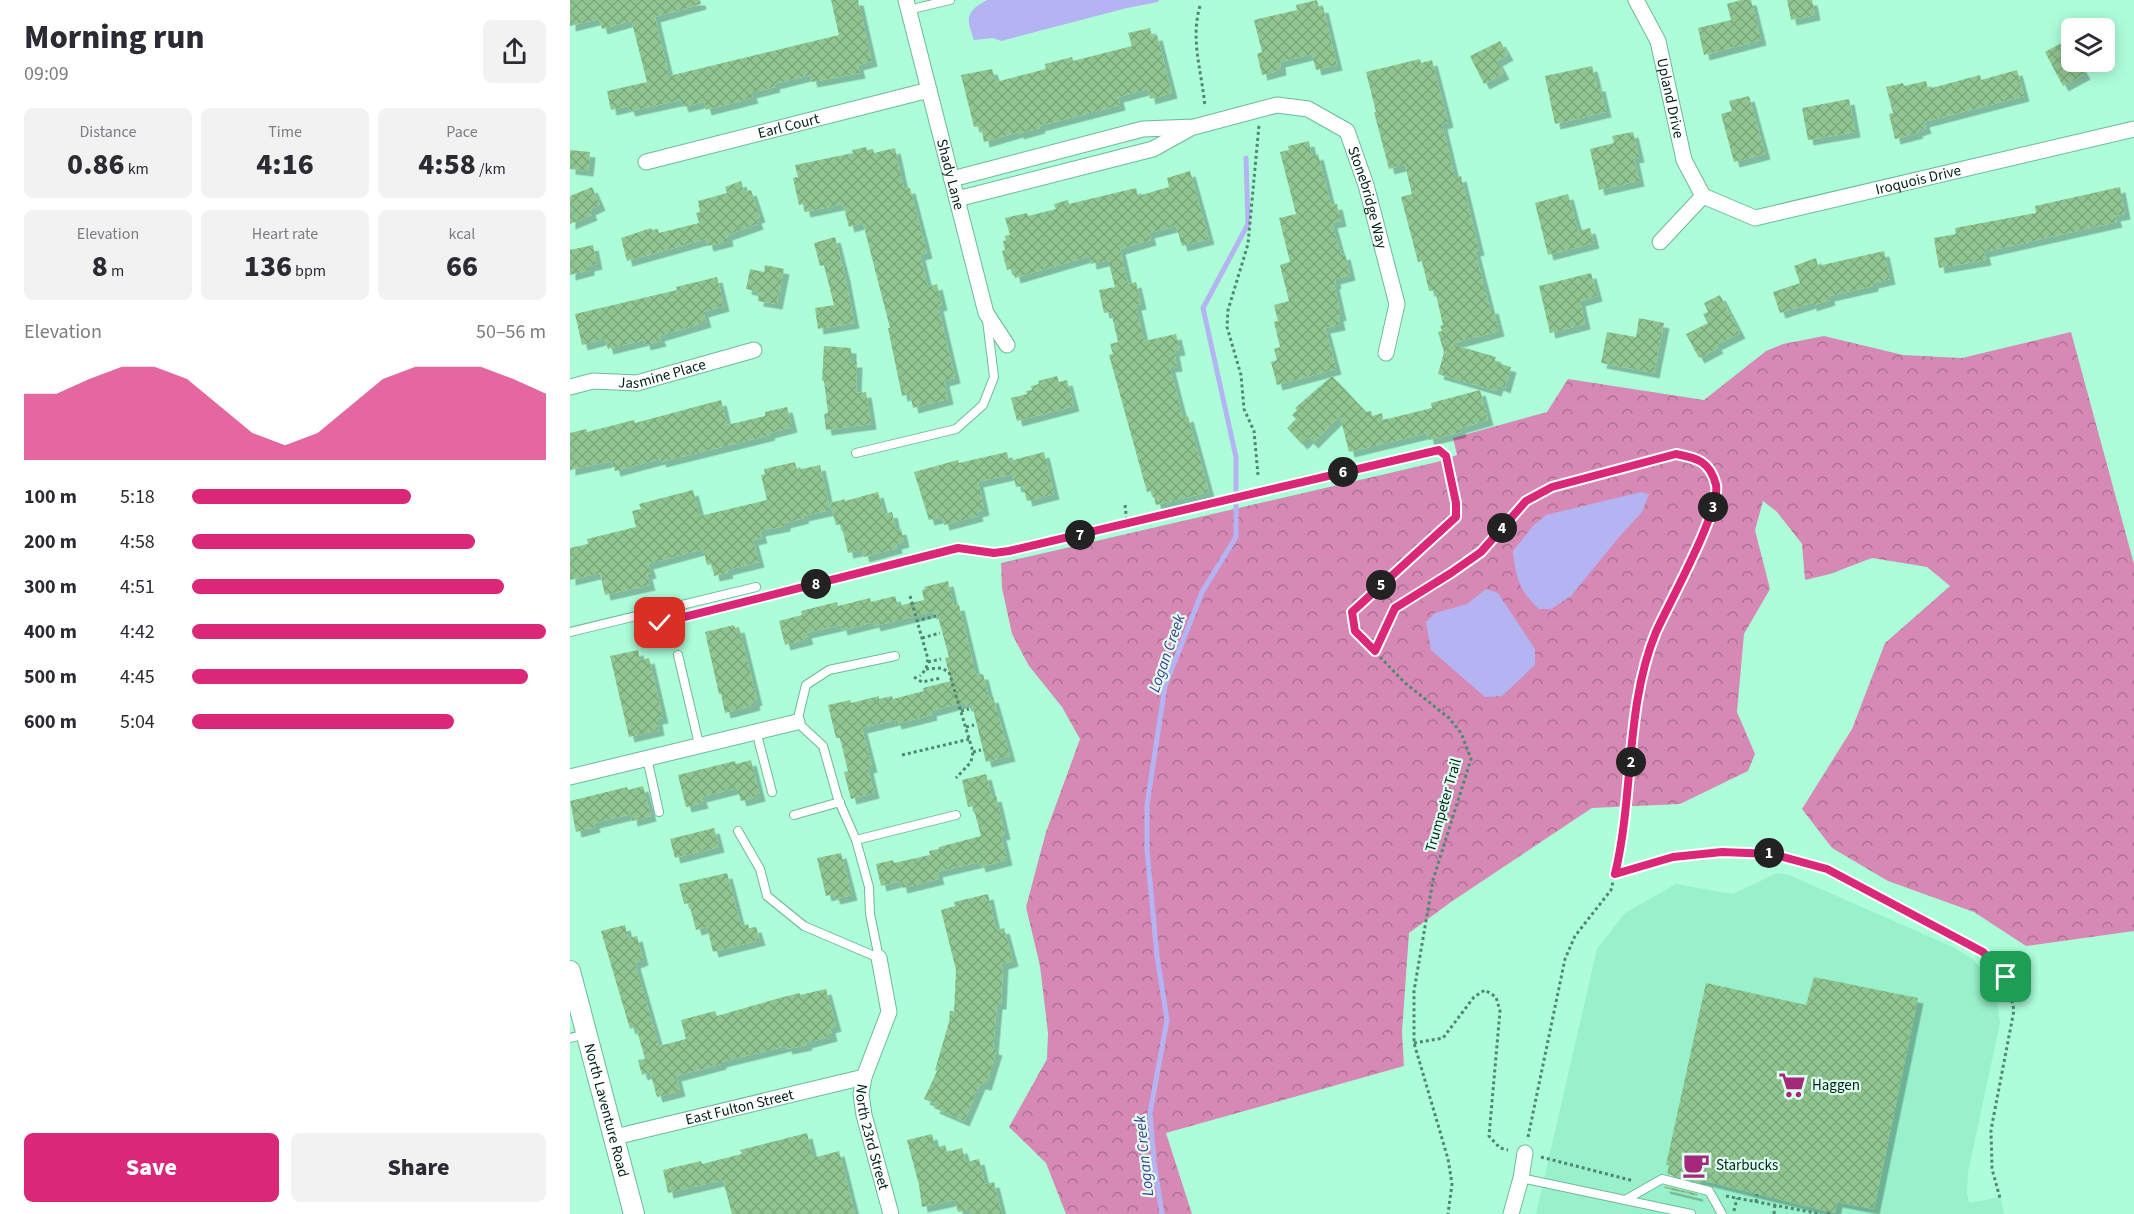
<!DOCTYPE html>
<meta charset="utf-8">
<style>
:root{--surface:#fff;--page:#f2f2f3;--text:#2b2b33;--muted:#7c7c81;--accent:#db2777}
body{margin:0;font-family:"Source Sans 3",sans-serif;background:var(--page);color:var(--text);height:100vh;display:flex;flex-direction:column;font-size:22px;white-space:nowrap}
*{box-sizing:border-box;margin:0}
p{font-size:20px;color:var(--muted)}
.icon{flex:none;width:33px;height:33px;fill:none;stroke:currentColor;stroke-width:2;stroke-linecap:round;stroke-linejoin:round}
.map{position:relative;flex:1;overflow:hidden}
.details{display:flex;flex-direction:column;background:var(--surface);width:570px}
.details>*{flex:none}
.fabs{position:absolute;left:1491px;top:18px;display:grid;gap:12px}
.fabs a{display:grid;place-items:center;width:54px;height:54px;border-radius:9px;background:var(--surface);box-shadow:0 3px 15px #0003;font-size:30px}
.pin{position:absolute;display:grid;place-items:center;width:51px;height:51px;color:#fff;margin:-26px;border-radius:12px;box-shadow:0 3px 9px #0006}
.km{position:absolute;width:30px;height:30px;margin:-15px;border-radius:50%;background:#222;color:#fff;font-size:16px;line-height:30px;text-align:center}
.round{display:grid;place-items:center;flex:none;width:63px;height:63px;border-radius:9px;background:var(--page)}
.overview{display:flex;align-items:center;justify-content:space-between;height:102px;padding:0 24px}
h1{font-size:33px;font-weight:800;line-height:45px}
.metrics{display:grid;grid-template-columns:repeat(3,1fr);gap:9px;height:102px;padding:6px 24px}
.metrics div{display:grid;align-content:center;border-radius:9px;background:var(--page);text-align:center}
.metrics b{font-size:30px;font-weight:800}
.metrics small{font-size:16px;font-weight:400}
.metrics p{font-size:16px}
.chart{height:168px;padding:12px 24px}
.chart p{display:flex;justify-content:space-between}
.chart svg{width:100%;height:108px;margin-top:6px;fill:var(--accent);opacity:.7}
.action{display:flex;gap:12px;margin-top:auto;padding:12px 24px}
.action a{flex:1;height:69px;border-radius:9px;background:var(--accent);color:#fff;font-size:24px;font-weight:800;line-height:69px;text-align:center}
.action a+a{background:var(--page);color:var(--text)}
ul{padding:0 24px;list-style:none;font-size:20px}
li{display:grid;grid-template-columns:96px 72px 1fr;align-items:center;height:45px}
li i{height:15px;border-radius:8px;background:var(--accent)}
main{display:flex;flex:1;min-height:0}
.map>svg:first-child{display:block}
.built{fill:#98f1ca}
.forest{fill:url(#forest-crowns)}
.water{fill:#b5b4f2}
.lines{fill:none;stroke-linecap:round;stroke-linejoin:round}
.stream{stroke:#b5b4f2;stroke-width:5}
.building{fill:url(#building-cross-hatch);filter:url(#shadow)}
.service-casing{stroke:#6cba99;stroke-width:10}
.minor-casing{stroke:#6cba99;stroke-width:17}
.tertiary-casing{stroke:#6cba99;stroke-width:22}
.path{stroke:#508770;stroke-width:3;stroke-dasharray:3 3;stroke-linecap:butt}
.service{stroke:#fff;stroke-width:8}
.minor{stroke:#fff;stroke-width:15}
.tertiary{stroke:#fff;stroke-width:20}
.route-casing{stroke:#fff;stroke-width:12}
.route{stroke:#db2777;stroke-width:8}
.labels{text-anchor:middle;stroke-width:4.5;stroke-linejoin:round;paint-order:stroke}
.street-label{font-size:15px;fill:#012216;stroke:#e0fef0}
.poi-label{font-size:15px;fill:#012216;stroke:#e0fef0;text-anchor:start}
.water-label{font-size:16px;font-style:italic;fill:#473a93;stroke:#e0fef0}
</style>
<main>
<section class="details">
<div class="overview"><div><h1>Morning run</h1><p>09:09</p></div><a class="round"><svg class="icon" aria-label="share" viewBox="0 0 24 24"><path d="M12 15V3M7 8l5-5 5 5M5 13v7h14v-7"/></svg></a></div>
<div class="metrics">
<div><p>Distance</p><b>0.86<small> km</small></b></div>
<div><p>Time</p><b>4:16</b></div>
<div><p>Pace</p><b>4:58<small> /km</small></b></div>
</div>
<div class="metrics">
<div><p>Elevation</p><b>8<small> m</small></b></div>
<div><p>Heart rate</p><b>136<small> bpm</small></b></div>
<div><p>kcal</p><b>66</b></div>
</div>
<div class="chart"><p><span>Elevation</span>50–56 m</p>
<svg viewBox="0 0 160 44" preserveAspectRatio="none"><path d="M0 44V17L10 17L20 11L30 6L40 6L50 11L60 22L70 33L80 38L90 33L100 22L110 11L120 6L130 6L140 6L150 11L160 17V44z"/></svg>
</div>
<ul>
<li><b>100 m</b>5:18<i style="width:62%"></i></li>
<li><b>200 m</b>4:58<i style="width:80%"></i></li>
<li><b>300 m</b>4:51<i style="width:88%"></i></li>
<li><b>400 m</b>4:42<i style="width:100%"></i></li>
<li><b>500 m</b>4:45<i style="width:95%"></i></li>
<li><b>600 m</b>5:04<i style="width:74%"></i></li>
</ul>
<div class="action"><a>Save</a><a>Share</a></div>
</section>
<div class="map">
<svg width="1564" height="1214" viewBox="0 0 1564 1214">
<defs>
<pattern id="forest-crowns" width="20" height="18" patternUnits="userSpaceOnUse" patternTransform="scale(1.5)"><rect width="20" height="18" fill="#d789b5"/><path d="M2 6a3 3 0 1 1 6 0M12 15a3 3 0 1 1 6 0" fill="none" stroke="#ac7092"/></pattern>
<pattern id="building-cross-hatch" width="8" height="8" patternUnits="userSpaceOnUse" patternTransform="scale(1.5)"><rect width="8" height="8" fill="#90c591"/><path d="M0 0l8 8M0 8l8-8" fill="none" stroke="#7aa97c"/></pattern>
<filter id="shadow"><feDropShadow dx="5.5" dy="5.5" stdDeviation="0" flood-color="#0004"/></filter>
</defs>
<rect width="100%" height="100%" fill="#adfdd9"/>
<polygon class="built" points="1207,873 1219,875 1383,947 1403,959 1418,977 1427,999 1430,1023 1398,1172 1397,1193 1399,1203 1430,1197 1434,1214 966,1214 1027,949 1055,913 1106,884 1163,894"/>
<polygon class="forest" points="1501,332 1564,564 1564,931 1456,946 1404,912 1318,881 1262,848 1232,809 1282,729 1315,643 1380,586 1357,567 1302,558 1260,574 1235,580 1232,544 1207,512 1193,501 1185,530 1200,589 1174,634 1167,712 1185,754 1178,771 1110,804 1022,808 881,902 839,933 832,1032 834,1066 596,1133 622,1214 496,1214 476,1163 439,1127 477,1059 478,1033 470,966 456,907 476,832 510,739 492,707 459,666 442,634 432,588 431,563 867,462 887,455 883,438 977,412 998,379 1134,400 1196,351 1213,344 1254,336 1333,355 1392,358"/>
<g class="water">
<path d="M417,0h172l-1,2 -31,6 -126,33 -8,-3 -19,2c-8,-22 -9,-28 13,-40z"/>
<path d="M1071,492l8,2 -7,18 -23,25 -48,59 -20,13h-12c-20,-19 -23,-30 -26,-58l20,-25 13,-11z"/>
<polygon points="916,589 928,593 965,649 965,665 932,696 915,697 861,650 856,622 865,613 897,604"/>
</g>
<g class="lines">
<polyline class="stream" points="592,1214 584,1161 580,1113 597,1020 587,956 577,850 577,805 595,686 632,592 666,537 666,457 633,308 678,224 676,158"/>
</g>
<g class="building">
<polygon points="0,0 130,0 131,4 85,17 99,76 269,35 261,0 288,0 302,61 288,65 290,73 242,82 240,75 204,84 205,87 181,93 183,98 136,110 134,102 113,107 111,100 60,111 58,106 41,110 37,91 77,82 62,23 60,21 32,29 29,19 0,26"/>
<polygon points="747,0 749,8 753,7 767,65 746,70 742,54 710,62 711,70 692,75 687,54 692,52 684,20 727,10 726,5"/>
<polygon points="1171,0 1181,0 1191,40 1134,55 1128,28 1161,20 1157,4"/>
<polygon points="1217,0 1242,0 1245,15 1221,20"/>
<polygon points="580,28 582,36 587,35 602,93 580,99 578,89 548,97 550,105 469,126 470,128 448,134 448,132 414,142 411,126 404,127 391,75 422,69 426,82 476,69 475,64 502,57 503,61 562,46 558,33"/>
<polygon points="1502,37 1502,62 1508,62 1515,74 1493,86 1475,52"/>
<polygon points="930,41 938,55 927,61 934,74 914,84 900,56"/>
<polygon points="850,59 851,63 862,60 878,122 872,124 885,178 891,176 909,250 905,251 920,309 923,308 929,331 881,344 926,357 924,362 941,367 935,388 928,385 926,391 868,374 874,352 868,332 872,331 870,326 873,325 865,290 859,291 852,261 848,262 831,197 842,194 835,165 819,169 804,112 806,112 796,72"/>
<polygon points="1022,66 1027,86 1030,86 1036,112 985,124 975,76"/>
<polygon points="1447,70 1454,96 1354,122 1356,128 1347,131 1348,133 1325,139 1319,114 1323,113 1316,87 1333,83 1334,86 1356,81 1358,89 1410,75 1411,80"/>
<polygon points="1179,96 1195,154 1164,162 1151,114 1162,111 1159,101"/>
<polygon points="1279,99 1285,132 1238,140 1232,108"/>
<polygon points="1063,132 1069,157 1064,158 1069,181 1029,190 1020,149 1044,143 1042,136"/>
<polygon points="739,141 742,156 748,154 761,205 767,204 771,221 762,223 771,255 775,254 780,275 765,279 766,283 764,284 771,315 768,316 770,325 755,328 766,369 707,385 701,362 707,360 704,349 710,347 704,322 708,321 704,305 719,301 710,265 720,262 709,218 726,214 710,152 719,150 718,146"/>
<polygon points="296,147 297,150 303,149 304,153 325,148 334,189 340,188 357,253 350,255 358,287 367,284 372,305 368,306 385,378 374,381 378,399 343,408 340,394 332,396 318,328 320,328 293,223 279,227 273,204 235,212 233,204 229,205 223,178 228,177 225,165 283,153 282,150"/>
<polygon points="0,150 20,152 18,171 0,169"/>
<polygon points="620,171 639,239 612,246 606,226 579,233 581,240 550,249 558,284 566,282 571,304 566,305 574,341 606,334 610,350 604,351 607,366 600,367 613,418 618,416 639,492 586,505 582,491 577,492 539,355 543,354 540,344 548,342 541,312 534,313 529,290 545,287 538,260 521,264 520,256 445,278 443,268 437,270 432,251 435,250 433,241 436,240 435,236 440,235 435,218 457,213 458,216 486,209 484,204 498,200 499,204 566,188 568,196 599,187 597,178"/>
<polygon points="171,181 174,192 181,190 190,217 186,218 188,224 157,235 158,241 138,246 136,239 57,261 51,238 81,228 82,230 88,229 89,233 129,223 126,213 130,212 128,201 157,193 155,187"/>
<polygon points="22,187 30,205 20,210 22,215 0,224 0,196"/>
<polygon points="1550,187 1555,214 1545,216 1547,222 1414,252 1416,260 1369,268 1364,238 1386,234 1385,228 1466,213 1465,206"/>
<polygon points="998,194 1008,231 1020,228 1024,243 978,255 965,203"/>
<polygon points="265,237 275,276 284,323 248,329 245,308 264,305 254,265 250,266 244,243"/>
<polygon points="23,245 27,264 19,266 19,270 0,275 0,250"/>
<polygon points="1314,251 1320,279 1303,283 1303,286 1259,296 1260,300 1241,306 1241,303 1210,313 1203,292 1230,283 1224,266 1246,258 1248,266"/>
<polygon points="195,265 214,269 207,304 188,301 189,292 176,289 180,269 194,272"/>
<polygon points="1021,273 1027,296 1010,301 1015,324 980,333 969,286"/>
<polygon points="147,277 154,306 133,312 136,322 89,336 91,341 75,345 74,340 38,349 35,339 12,345 5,314 107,290 106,287"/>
<polygon points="1150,295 1170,333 1146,345 1148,348 1129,358 1116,334 1138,323 1133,314 1138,312 1134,303"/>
<polygon points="1069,318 1094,323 1084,373 1031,363 1037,332 1066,337"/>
<polygon points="254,346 281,348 281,362 287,362 286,393 296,392 301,424 256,430 254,414 258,413 254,381 252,381"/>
<polygon points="487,376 489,382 497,380 504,406 447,421 441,398 457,394 456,391 462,390 461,386 469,384 468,381"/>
<polygon points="762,376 796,412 801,411 802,416 812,413 813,420 862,408 861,403 910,390 918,420 890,428 891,432 859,440 857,433 779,452 770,416 743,443 738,438 732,444 717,428 726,419 722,415 727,410 725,408"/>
<polygon points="151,400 157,425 195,416 195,412 217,407 222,427 199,433 200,435 91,462 90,459 45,471 42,461 0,470 0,433 16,429 17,432 64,420 65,423"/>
<polygon points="437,452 439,461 474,452 484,494 457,501 453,486 446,487 443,474 408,482 414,510 407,512 408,516 374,525 372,517 359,520 344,472 388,460 389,463"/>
<polygon points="225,462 227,470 250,465 260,510 233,516 234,518 215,523 215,526 190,531 192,538 183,540 189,562 157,570 158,573 144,576 142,564 137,565 133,549 78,564 81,573 77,574 80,585 35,595 30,573 0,580 0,548 18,544 17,539 66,527 62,511 71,509 69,504 123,490 130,516 197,500 191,475 195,474 194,469"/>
<polygon points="308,492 314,514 322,512 326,530 331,529 334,542 326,544 327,548 294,557 292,550 278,553 271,524 266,525 260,503 275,499 275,501"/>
<polygon points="378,581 384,606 389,605 406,675 413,674 419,698 423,697 440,756 416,762 402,705 396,706 395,702 361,711 362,715 326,724 325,720 292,728 302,767 298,768 304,793 281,799 274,772 278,771 270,738 266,738 258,705 280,700 281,703 309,696 309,699 322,696 323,699 354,691 353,688 381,681 375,658 379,657 367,613 361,614 361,612 305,626 304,622 272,630 271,625 236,633 238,639 215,645 209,621 232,615 231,611 267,602 268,606 300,598 301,602 325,596 328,606 354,600 352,590 355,589 354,587"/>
<polygon points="164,625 165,628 169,627 187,700 184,701 185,705 155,713 151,694 149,694 135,632"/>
<polygon points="68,650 70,660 79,658 93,718 87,719 89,730 59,737 40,656"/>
<polygon points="181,760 190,796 171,801 167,788 131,797 133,803 116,807 108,775 165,761 166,764"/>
<polygon points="416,774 422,797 426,796 435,834 431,835 437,860 410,867 409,862 367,872 369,879 332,888 330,881 311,886 306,864 323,860 324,863 360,855 359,851 369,849 369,847 411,836 403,806 398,807 392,780"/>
<polygon points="73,786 81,816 62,821 61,814 24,823 25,827 6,832 0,801 57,787 58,790"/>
<polygon points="144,828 149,847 105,858 100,839"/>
<polygon points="271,853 282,895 265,899 263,894 256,896 247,858"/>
<polygon points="157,873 171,926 178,924 179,928 186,927 190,940 143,952 137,927 126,930 119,903 114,904 109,884"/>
<polygon points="418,894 426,930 434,928 443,961 433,964 431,1004 427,1004 423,1049 427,1050 416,1085 410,1084 394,1121 364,1108 366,1104 354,1099 367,1071 365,1070 379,1022 380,1011 384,1011 386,970 371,910 385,906 384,902"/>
<polygon points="55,925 58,938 67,936 73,960 65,963 89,1046 116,1039 111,1020 145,1011 147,1016 213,997 230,993 230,995 256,989 266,1026 260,1028 262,1036 236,1043 237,1045 217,1049 216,1046 151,1062 151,1064 106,1076 110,1091 87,1097 80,1072 72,1075 68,1060 75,1059 66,1027 60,1029 31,931"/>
<polygon points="1244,977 1348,998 1304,1209 1267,1202 1265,1213 1131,1180 1130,1183 1097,1174 1099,1166 1096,1165 1136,983 1236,1005"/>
<polygon points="237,1133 243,1158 269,1151 285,1214 162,1214 153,1180 98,1193 93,1170 131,1161 132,1164 172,1154 170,1150"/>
<polygon points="362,1134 365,1148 375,1145 377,1152 392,1148 396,1162 409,1159 415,1184 424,1182 432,1214 401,1214 400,1210 388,1212 385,1200 352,1207 349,1185 337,1140"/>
<polygon points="1095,1186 1128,1194 1127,1196 1094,1188"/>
</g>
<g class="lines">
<defs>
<g id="service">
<polyline points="338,10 380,0"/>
<polyline points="286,453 386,429 413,405 424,377 417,320"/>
<polyline points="0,632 186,587"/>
<polyline points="108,655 129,744"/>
<polyline points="186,731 202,792"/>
<polyline points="77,758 89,812"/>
<polyline points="224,815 270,802"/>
<polyline points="168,831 190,869 197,896 234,926 309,958"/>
<polyline points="286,840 386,815"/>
<polyline points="309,958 300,914 299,887 286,840 268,799 253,746 227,722 236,685 259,670 325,656"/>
<polyline points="0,1038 16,1034"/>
<polyline points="951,1178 1121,1214"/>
<polyline points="1055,1200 1092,1179 1139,1191 1152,1214"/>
</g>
<g id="minor">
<path id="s1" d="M336,0l80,313 21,32"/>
<path id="s2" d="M1066,0l22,41 26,119 19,36"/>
<path id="s3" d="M76,162l283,-72"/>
<path id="s4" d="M382,179l191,-50 51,-2 83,-22 31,4 39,22 19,54 31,119 -11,49"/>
<path id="s5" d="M1133,196l52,22 379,-89"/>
<polyline points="387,199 583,149 619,129"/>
<polyline points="1090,242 1133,196"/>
<path id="s6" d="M0,387l23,-6 44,2 117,-33"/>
<polyline points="0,777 227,722"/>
<path id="s7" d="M309,958l10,54 -25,65 -3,17 3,21 27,99"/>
<path id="s8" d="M45,1137l249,-60"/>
<polyline points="941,1214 951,1178 955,1153"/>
</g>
<g id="tertiary">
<path id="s9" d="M0,971l64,243"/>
</g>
</defs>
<use href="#service" class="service-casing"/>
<use href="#minor" class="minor-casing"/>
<use href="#tertiary" class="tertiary-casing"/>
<g class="path">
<path d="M630,6c-10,34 2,66 5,101"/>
<polyline points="688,475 684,431 674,409 671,375 657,327 658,310 678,244 689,125"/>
<polyline points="555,505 557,523"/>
<polyline points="340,596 358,659 356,669 350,676"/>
<polyline points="195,597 388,548 424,553 439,551 869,450 876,456 887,503 886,517 782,612 785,631 834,682 879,718 891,733 901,759 863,880 844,991 844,1043 878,1159 882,1184 878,1214"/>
<polyline points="346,621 366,616"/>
<polyline points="352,638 370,633"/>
<polyline points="806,651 825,608 881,573 911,552 956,501 982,487 1106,455 1124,457 1136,463 1146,486 1143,511 1086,632 1072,670 1048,862 1041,890 1005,936 995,959 958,1137"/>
<polyline points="358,662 371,659"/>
<polyline points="356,669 371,668 379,672 403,752 401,762 386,778"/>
<polyline points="344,677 352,682 371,678"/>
<polyline points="391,711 399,709"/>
<polyline points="396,727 404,725"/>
<polyline points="403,752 411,750"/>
<polyline points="332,755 400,739"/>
<polyline points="1046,874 1103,857 1152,852 1202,854 1257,869 1413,953 1436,977 1444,1010 1421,1130 1422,1169 1430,1198"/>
<polyline points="844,1043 873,1038 904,997 915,990 926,997 930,1011 919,1136 930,1148 938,1150"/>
<polyline points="971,1157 1064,1181"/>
<polyline points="1156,1196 1251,1214"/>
<polyline points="1186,1202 1187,1194"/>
<polyline points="1164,1211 1167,1198"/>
<polyline points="1204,1214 1205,1205"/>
<polyline points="1258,1214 1259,1212"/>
</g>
<use href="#service" class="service"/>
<use href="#minor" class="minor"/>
<use href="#tertiary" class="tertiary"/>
</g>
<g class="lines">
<defs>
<path id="route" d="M90,623l298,-75 36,5 15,-2 430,-101 7,6 10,47v14l-104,95 3,19 20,20 20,-43 56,-35 30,-21 45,-51 26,-14 124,-33c21,4 34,7 40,31 5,25 -47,118 -60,147 -31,74 -22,164 -41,242l58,-17 49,-5 50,2 55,15 156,83 23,25"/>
</defs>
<use href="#route" class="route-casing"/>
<use href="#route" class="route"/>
</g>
<defs>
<symbol id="supermarket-bare" viewBox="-9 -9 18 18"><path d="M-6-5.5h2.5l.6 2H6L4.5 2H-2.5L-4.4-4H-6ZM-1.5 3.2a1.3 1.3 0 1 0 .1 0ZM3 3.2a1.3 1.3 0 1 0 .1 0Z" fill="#a5287b" stroke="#e0fef0" stroke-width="2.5" paint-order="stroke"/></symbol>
<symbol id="cafe-bare" viewBox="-9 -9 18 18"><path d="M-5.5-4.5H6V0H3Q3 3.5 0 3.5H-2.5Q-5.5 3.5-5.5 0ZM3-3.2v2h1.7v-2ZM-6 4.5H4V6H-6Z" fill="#a5287b" stroke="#e0fef0" stroke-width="2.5" paint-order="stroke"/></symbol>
</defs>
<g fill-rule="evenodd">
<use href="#supermarket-bare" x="1203" y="1066" width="38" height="38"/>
<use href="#cafe-bare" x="1107" y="1146" width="38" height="38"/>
</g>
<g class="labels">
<g class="street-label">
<text dy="5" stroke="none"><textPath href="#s2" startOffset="105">Upland Drive</textPath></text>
<text dy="5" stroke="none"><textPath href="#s3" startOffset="147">Earl Court</textPath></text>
<text dy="5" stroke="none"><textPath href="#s1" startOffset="180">Shady Lane</textPath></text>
<text dy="5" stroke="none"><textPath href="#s5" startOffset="224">Iroquois Drive</textPath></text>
<text dy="5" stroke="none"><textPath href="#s4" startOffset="480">Stonebridge Way</textPath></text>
<text dy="5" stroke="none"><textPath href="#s6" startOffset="94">Jasmine Place</textPath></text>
<text transform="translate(873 805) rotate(-74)" y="5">Trumpeter Trail</text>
<text dy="5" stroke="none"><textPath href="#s8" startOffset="128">East Fulton Street</textPath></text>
<text dy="5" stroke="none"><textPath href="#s9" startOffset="144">North Laventure Road</textPath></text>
<text dy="5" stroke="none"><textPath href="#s7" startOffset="186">North 23rd Street</textPath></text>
</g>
<g class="poi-label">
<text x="1242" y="1090">Haggen</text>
<text x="1146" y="1170">Starbucks</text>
</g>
<g class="water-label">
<text transform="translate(596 653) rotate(-71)" y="6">Logan Creek</text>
<text transform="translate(573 1156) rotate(-96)" y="6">Logan Creek</text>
</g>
</g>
</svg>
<div class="fabs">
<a><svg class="icon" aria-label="layers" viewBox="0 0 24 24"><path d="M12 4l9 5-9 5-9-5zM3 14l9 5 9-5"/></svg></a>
</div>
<div class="pin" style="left:1436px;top:977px;background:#1e9e55"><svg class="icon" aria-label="arrive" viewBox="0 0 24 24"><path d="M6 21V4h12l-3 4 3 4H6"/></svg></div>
<div class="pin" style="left:90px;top:623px;background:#d93025"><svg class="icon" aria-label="check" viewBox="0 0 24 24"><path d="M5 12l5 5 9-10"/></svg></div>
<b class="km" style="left:1199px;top:853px">1</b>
<b class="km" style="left:1061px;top:762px">2</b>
<b class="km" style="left:1143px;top:507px">3</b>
<b class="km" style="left:932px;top:528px">4</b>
<b class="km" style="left:811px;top:585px">5</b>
<b class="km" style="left:773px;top:472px">6</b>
<b class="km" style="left:510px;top:535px">7</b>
<b class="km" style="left:246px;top:584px">8</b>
</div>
</main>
